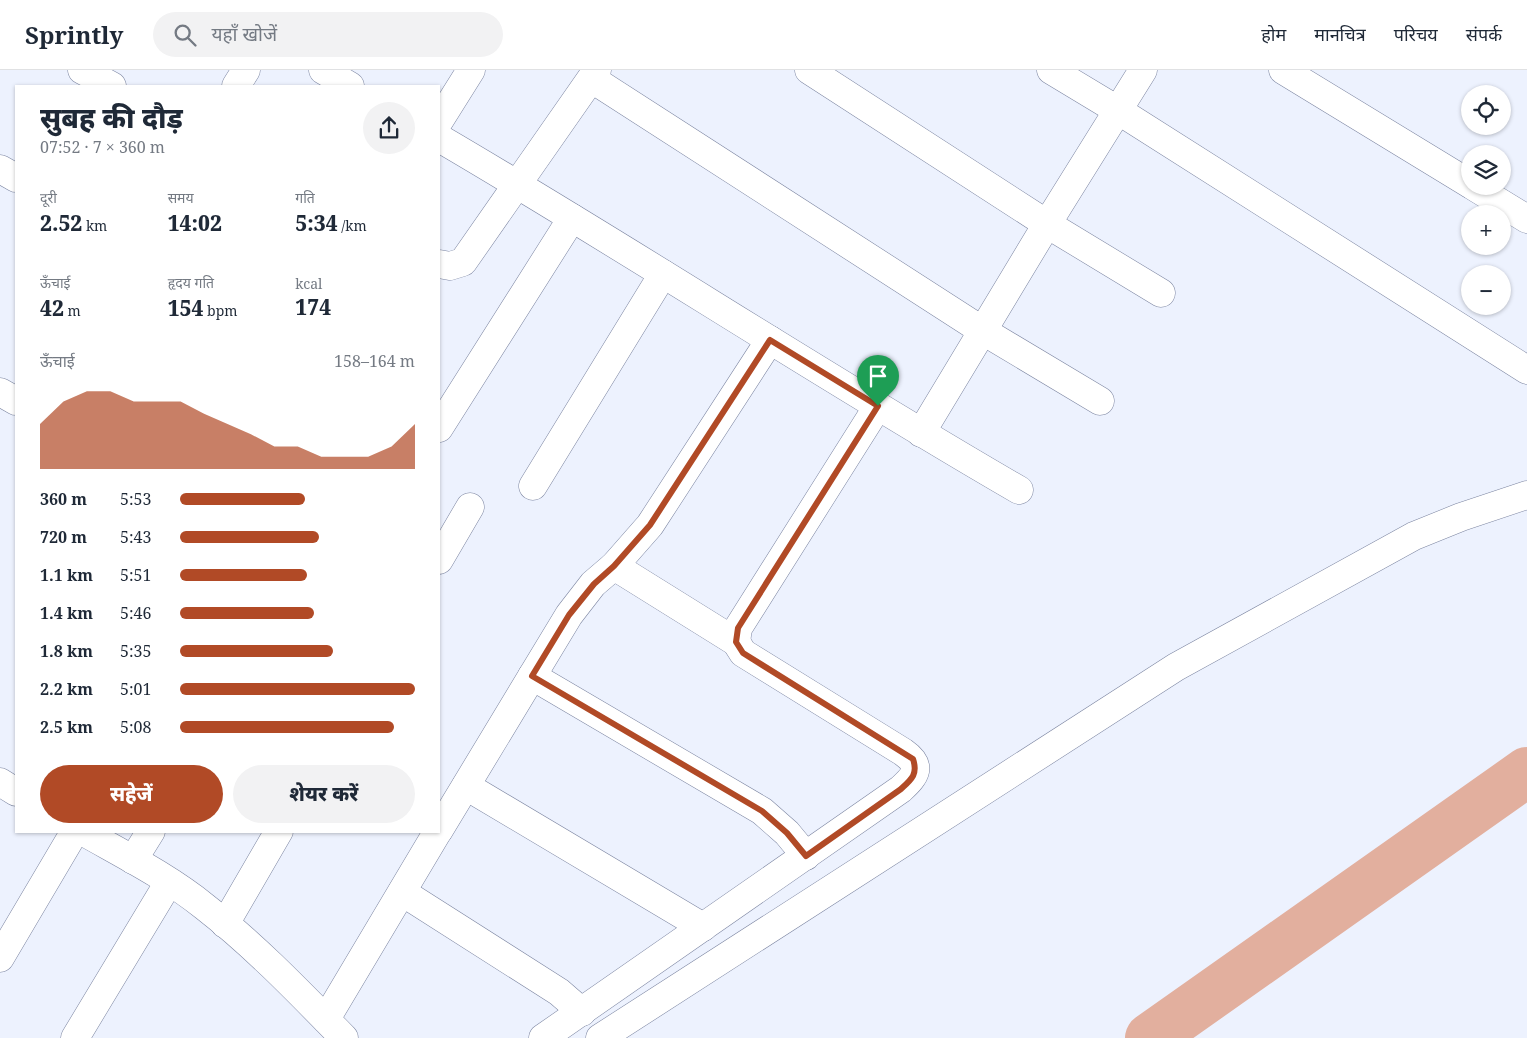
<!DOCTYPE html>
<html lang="hi">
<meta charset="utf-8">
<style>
:root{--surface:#fff;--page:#f2f2f3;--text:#1f2937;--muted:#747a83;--line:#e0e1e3;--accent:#b14a26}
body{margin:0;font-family:"Noto Serif","Noto Sans Devanagari",serif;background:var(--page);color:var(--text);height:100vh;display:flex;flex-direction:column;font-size:19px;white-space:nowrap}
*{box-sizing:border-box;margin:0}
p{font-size:16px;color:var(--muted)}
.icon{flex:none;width:28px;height:28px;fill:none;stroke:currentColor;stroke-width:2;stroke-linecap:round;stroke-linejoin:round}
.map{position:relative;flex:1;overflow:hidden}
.details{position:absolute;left:15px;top:15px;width:425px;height:748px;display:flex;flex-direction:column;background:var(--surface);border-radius:0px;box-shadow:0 1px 4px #0004}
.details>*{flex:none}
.fabs{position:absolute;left:1461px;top:15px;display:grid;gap:10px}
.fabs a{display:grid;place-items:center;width:50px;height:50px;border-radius:50%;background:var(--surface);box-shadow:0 1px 4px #0004;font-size:25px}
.pin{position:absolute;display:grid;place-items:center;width:42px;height:42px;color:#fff;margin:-51px -21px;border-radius:50% 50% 50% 0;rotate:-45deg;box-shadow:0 0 5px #0007}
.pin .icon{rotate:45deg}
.round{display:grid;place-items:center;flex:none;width:52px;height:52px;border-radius:26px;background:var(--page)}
.headline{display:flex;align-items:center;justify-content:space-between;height:85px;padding:0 25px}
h1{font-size:28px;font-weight:800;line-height:38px}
.metrics{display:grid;grid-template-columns:repeat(3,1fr);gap:8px;height:85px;padding:5px 25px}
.metrics div{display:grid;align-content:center}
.metrics b{font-size:21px;font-weight:800}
.metrics small{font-size:14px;font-weight:400}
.metrics p{font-size:14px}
.chart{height:140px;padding:10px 25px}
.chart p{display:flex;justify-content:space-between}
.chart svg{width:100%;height:90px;margin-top:5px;fill:var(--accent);opacity:.7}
.primary-button{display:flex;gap:10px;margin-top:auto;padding:10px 25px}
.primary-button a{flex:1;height:58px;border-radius:30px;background:var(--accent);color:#fff;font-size:20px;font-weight:800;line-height:58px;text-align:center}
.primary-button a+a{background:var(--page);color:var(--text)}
ul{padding:0 25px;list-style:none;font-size:16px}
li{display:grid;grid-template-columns:80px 60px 1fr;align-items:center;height:38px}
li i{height:12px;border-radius:6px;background:var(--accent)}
header{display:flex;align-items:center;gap:30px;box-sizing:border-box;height:70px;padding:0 25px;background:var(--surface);border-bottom:1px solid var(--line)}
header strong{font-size:24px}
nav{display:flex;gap:28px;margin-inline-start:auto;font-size:18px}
.search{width:350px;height:45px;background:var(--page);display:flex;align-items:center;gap:12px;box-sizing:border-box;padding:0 18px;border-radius:28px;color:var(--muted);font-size:19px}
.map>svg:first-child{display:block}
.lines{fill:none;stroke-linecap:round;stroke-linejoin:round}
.river{stroke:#e2af9e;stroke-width:50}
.minor-casing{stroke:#7c85a1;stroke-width:29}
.minor{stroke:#fff;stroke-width:28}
.route-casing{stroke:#fff;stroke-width:10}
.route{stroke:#b14a26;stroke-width:6}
</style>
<header>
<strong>Sprintly</strong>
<div class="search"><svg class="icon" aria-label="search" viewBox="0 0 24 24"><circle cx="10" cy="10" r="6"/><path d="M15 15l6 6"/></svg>यहाँ खोजें</div>
<nav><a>होम</a><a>मानचित्र</a><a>परिचय</a><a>संपर्क</a></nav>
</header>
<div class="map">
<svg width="1527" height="968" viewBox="0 0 1527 968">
<rect width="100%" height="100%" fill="#edf2fe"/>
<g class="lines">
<polyline class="river" points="1150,968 1527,702"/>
<defs>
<g id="minor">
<polyline points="82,0 112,16"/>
<polyline points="323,0 350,16"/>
<polyline points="809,0 1047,154 1161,223"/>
<polyline points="1051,0 1119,41 1527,300"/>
<polyline points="1283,0 1470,114"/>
<polyline points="592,9 983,261 1100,331"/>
<polyline points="236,16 246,0"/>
<polyline points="439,51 471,0"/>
<path d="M439,68c195,114 384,239 580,352"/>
<polyline points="0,99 16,108"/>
<polyline points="1473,116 1527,149"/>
<polyline points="439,194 450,196 463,192 597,0"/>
<polyline points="0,322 16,331"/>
<polyline points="439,358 572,148"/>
<polyline points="921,363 1047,154 1143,0"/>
<polyline points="533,416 663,204"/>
<polyline points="439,490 470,437"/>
<polyline points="736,572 738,558 878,336"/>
<polyline points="532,606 762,741 787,763 806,786"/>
<polyline points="0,712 16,722"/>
<polyline points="466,716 703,857"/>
<polyline points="439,760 569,545 593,514 614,496 650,455 770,270"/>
<path d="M82,761c42,24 86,46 123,76 50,39 95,86 139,131"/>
<polyline points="133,790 151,761"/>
<polyline points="402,822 559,922 582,942"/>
<polyline points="225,854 279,761"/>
<polyline points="0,888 75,761"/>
<polyline points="326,949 438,761"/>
<polyline points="75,968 169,812"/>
<path d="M543,968l358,-249c15,-14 22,-23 2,-37l-160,-99 -7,-11 -122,-76"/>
<polyline points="600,968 1176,597 1414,466 1461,447 1527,425"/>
</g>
</defs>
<use href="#minor" class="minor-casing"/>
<use href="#minor" class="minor"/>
</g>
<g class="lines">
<defs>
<path id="route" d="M770,270l108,66 -140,222 -2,14 7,11 170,106c5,15 -1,20 -12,30l-95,67 -19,-23 -25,-22 -230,-135 37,-61 25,-31 20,-18 36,-41z"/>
</defs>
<use href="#route" class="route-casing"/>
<use href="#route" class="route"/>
</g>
</svg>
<div class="fabs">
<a><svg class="icon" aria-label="locate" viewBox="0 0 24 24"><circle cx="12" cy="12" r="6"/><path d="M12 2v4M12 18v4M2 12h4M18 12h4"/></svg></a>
<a><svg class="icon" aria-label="layers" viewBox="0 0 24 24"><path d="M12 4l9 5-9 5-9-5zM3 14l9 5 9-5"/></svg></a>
<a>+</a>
<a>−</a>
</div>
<div class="pin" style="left:878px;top:336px;background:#1e9e55"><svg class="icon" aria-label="arrive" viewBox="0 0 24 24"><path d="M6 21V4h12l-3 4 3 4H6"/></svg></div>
<section class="details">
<div class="headline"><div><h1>सुबह की दौड़</h1><p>07:52 · 7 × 360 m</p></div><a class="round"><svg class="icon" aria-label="share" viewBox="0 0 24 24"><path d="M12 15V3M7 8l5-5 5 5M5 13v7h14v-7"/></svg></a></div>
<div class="metrics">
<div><p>दूरी</p><b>2.52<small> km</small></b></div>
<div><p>समय</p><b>14:02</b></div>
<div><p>गति</p><b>5:34<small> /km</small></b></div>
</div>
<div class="metrics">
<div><p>ऊँचाई</p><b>42<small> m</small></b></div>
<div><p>हृदय गति</p><b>154<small> bpm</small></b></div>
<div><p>kcal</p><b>174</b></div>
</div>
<div class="chart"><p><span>ऊँचाई</span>158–164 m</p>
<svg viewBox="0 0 160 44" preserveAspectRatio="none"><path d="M0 44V22L10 11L20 6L30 6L40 11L50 11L60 11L70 17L80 22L90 27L100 33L110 33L120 38L130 38L140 38L150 33L160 22V44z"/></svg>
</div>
<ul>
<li><b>360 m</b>5:53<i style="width:53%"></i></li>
<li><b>720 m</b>5:43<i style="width:59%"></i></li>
<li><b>1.1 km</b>5:51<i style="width:54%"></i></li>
<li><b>1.4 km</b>5:46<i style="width:57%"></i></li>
<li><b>1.8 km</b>5:35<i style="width:65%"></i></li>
<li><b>2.2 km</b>5:01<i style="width:100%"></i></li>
<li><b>2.5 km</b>5:08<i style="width:91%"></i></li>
</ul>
<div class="primary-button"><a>सहेजें</a><a>शेयर करें</a></div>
</section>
</div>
